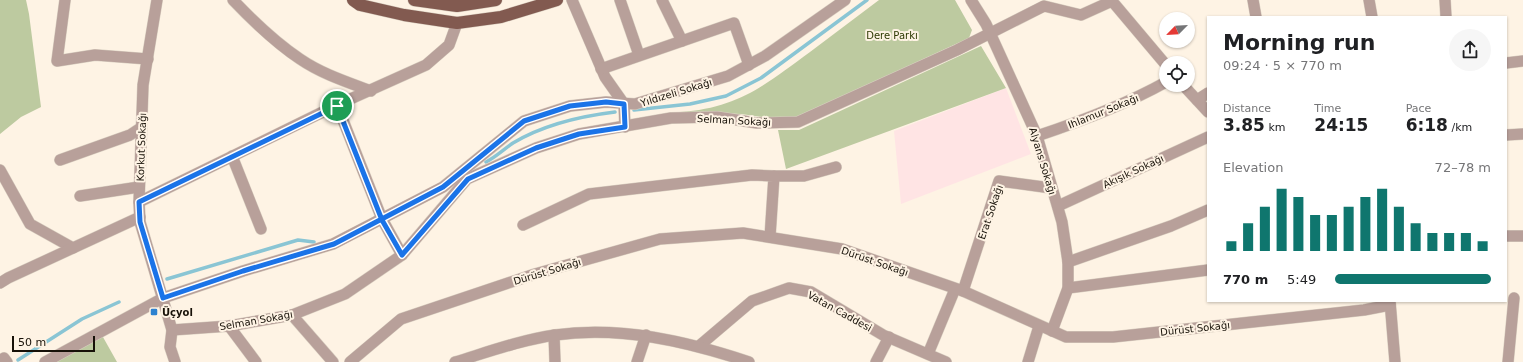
<!DOCTYPE html>
<meta charset="utf-8">
<style>
:root{--surface:#fff;--page:#f6f6f6;--text:#202124;--muted:#757577;--accent:#0f766e}
body{margin:0;font-family:"DejaVu Sans",sans-serif;background:var(--page);color:var(--text);height:100vh;display:flex;flex-direction:column;font-size:15px;white-space:nowrap}
*{box-sizing:border-box;margin:0}
p{font-size:13px;color:var(--muted)}
.icon{flex:none;width:22px;height:22px;fill:none;stroke:currentColor;stroke-width:2;stroke-linecap:round;stroke-linejoin:round}
.map{position:relative;flex:1;overflow:hidden}
.drawer{position:absolute;left:1207px;top:16px;width:300px;height:286px;display:flex;flex-direction:column;background:var(--surface);border-radius:0px;box-shadow:0 1px 3px #0004}
.drawer>*{flex:none}
.needle{width:26px;rotate:246deg}
.controls{position:absolute;left:1159px;top:12px;display:grid;gap:8px}
.controls a{display:grid;place-items:center;width:36px;height:36px;border-radius:50%;background:var(--surface);box-shadow:0 1px 3px #0004;font-size:20px}
.scale{position:absolute;left:12px;bottom:10px;width:83px;box-sizing:border-box;padding-left:4px;border:2px solid #171108;border-top:0;font-size:11px;line-height:14px;white-space:nowrap;color:#171108;-webkit-text-stroke:3px #fef3e4;paint-order:stroke}
.pin{position:absolute;display:grid;place-items:center;width:34px;height:34px;color:#fff;margin:-17px;border:2px solid #fff;border-radius:50%;box-shadow:0 1px 4px #0007}
.round{display:grid;place-items:center;flex:none;width:42px;height:42px;border-radius:21px;background:var(--page)}
.summary{display:flex;align-items:center;justify-content:space-between;height:68px;padding:0 16px}
h1{font-size:22px;font-weight:700;line-height:30px}
.metrics{display:grid;grid-template-columns:repeat(3,1fr);gap:6px;height:68px;padding:4px 16px}
.metrics div{display:grid;align-content:center}
.metrics b{font-size:17px;font-weight:700}
.metrics small{font-size:11px;font-weight:400}
.metrics p{font-size:11px}
.chart{height:112px;padding:8px 16px}
.chart p{display:flex;justify-content:space-between}
.chart svg{width:100%;height:72px;margin-top:4px;stroke:var(--accent);stroke-width:6}
ul{padding:0 16px;list-style:none;font-size:13px}
li{display:grid;grid-template-columns:64px 48px 1fr;align-items:center;height:30px}
li i{height:10px;border-radius:5px;background:var(--accent)}
.map>svg:first-child{display:block}
.education{fill:#ffe4e4}
.green{fill:#bdcaa0}
.lines{fill:none;stroke-linecap:round;stroke-linejoin:round}
.stream{stroke:#8ac5d4;stroke-width:3.5}
.minor-casing{stroke:#d9cfc1;stroke-width:12}
.major-casing{stroke:#d9cfc1;stroke-width:13}
.minor{stroke:#b8a09a;stroke-width:11}
.major{stroke:#825a50;stroke-width:12}
.route-casing{stroke:#fff;stroke-width:8}
.route{stroke:#1a73e8;stroke-width:5}
.poi-dot{fill:#2d82d0;stroke:#fef3e4;stroke-width:1.5}
.labels{text-anchor:middle;stroke-width:4;stroke-linejoin:round;paint-order:stroke}
.park-label{font-size:10px;fill:#2d3902;stroke:#fef3e4}
.street-label{font-size:10px;fill:#171108;stroke:#fef3e4}
.poi-label{font-size:10px;font-weight:bold;fill:#171108;stroke:#fef3e4;text-anchor:start}
</style>
<div class="map">
<svg width="1523" height="362" viewBox="0 0 1523 362">
<rect width="100%" height="100%" fill="#fef3e4"/>
<polygon class="education" points="1006,88 1031,154 901,204 894,131"/>
<g class="green">
<polygon points="0,0 26,0 29,14 41,107 21,117 0,134"/>
<path d="M879,0h76l17,30 -3,8 -172,80h-28l-28,-4 -61,-2c58,-4 85,-27 130,-60 23,-17 46,-35 69,-52z"/>
<polygon points="981,46 1006,88 786,169 778,130 799,130"/>
<polygon points="99,330 117,362 54,362"/>
</g>
<g class="lines">
<g class="stream">
<polyline points="634,110 690,104 726,96 761,78 867,0"/>
<path d="M486,162c10,-5 18,-13 27,-19 30,-18 69,-27 102,-31"/>
<polyline points="167,279 298,240 314,242"/>
<polyline points="18,360 82,319 119,302"/>
</g>
<defs>
<g id="minor">
<polyline points="65,0 57,61 95,55 148,59"/>
<polyline points="157,0 143,85 139,202 140,222 172,330 170,347 175,362"/>
<path d="M233,0c20,21 43,43 67,59 22,15 47,23 71,32"/>
<polyline points="572,0 605,77 624,104 625,127"/>
<polyline points="620,0 639,55"/>
<polyline points="662,0 682,41"/>
<polyline points="971,0 986,24 1037,136 1062,222 1068,262 1068,288 1052,331"/>
<polyline points="1113,0 1112,1 1166,65"/>
<polyline points="1253,0 1256,17"/>
<polyline points="1369,0 1372,17"/>
<polyline points="1445,0 1446,17"/>
<polyline points="1506,63 1523,61"/>
<polyline points="601,69 734,23 749,65"/>
<polyline points="1183,85 1208,112"/>
<polyline points="1197,100 1208,93"/>
<polyline points="337,105 382,219 402,255"/>
<polyline points="1506,135 1523,134"/>
<path d="M1037,136c45,-15 88,-31 129,-54"/>
<polyline points="232,156 261,229"/>
<polyline points="60,160 130,135 142,127"/>
<polyline points="0,170 30,224 73,248"/>
<polyline points="774,176 804,176 836,167"/>
<polyline points="80,196 139,187"/>
<polyline points="139,202 337,105 426,65 449,45 457,23"/>
<polyline points="1058,206 1208,137"/>
<polyline points="523,225 589,194 752,175 774,176 770,237"/>
<polyline points="1506,236 1523,236"/>
<polyline points="1068,262 1171,226 1208,210"/>
<polyline points="0,283 8,278 140,217"/>
<polyline points="1068,288 1208,270"/>
<polyline points="963,291 999,181 1051,188"/>
<polyline points="1390,301 1395,362"/>
<polyline points="292,315 333,362"/>
<polyline points="229,326 256,362"/>
<polyline points="172,330 229,326 292,315 345,294 402,255 467,179 536,148 579,134 671,118 717,117 757,123 798,122 957,50 1044,6 1081,15 1112,1"/>
<polyline points="554,335 555,362"/>
<polyline points="699,346 752,301 789,288 811,292 883,335 946,362"/>
<polyline points="928,354 955,289"/>
<polyline points="4,358 7,362"/>
<polyline points="45,362 163,298 243,271 333,244 443,187 524,121 570,106 606,102 635,104 728,76 765,56 845,0"/>
<polyline points="350,362 401,319 535,274 660,239 743,233 842,249 963,291 1066,337 1113,337 1364,310 1390,305"/>
<path d="M455,362c33,-10 66,-22 100,-27 66,-9 131,6 194,27"/>
<polyline points="637,362 646,335"/>
<polyline points="876,362 889,337"/>
<polyline points="1028,362 1039,326"/>
<polyline points="1508,362 1514,298"/>
</g>
<g id="major">
<polyline points="353,0 360,5 404,15 457,23 501,17 557,0"/>
<polyline points="414,0 457,6 496,0"/>
</g>
</defs>
<use href="#minor" class="minor-casing"/>
<use href="#major" class="major-casing"/>
<use href="#minor" class="minor"/>
<use href="#major" class="major"/>
</g>
<g class="lines">
<defs>
<polyline id="route" points="337,106 139,202 140,222 163,298 243,271 334,244 443,187 524,121 570,106 606,102 624,104 625,127 579,134 536,148 468,179 402,255 382,220 337,106"/>
</defs>
<use href="#route" class="route-casing"/>
<use href="#route" class="route"/>
</g>
<rect class="poi-dot" x="150" y="308" width="8" height="8" rx="2"/>
<g class="labels">
<g class="park-label">
<text x="892" y="39">Dere Parkı</text>
</g>
<g class="street-label">
<text transform="translate(676 92) rotate(-17)" y="4">Yıldızeli Sokağı</text>
<text transform="translate(1103 111) rotate(-22)" y="4">Ihlamur Sokağı</text>
<text transform="translate(734 120) rotate(3)" y="4">Selman Sokağı</text>
<text transform="translate(141 147) rotate(-88)" y="4">Korkut Sokağı</text>
<text transform="translate(1043 161) rotate(73)" y="4">Alyans Sokağı</text>
<text transform="translate(1133 171) rotate(-25)" y="4">Akışık Sokağı</text>
<text transform="translate(990 212) rotate(-71)" y="4">Erat Sokağı</text>
<text transform="translate(875 261) rotate(19)" y="4">Dürüst Sokağı</text>
<text transform="translate(547 271) rotate(-17)" y="4">Dürüst Sokağı</text>
<text transform="translate(840 311) rotate(29)" y="4">Vatan Caddesi</text>
<text transform="translate(256 320) rotate(-10)" y="4">Selman Sokağı</text>
<text transform="translate(1195 328) rotate(-6)" y="4">Dürüst Sokağı</text>
</g>
<g class="poi-label">
<text x="162" y="316">Üçyol</text>
</g>
</g>
</svg>
<div class="controls">
<a><svg class="needle" viewBox="-14 -14 28 28"><path d="M0-13l5 13h-10z" fill="#e53935"/><path d="M0 13l5-13h-10z" fill="#757577"/></svg></a>
<a><svg class="icon" aria-label="locate" viewBox="0 0 24 24"><circle cx="12" cy="12" r="6"/><path d="M12 2v4M12 18v4M2 12h4M18 12h4"/></svg></a>
</div>
<div class="scale">50 m</div>
<div class="pin" style="left:337px;top:106px;background:#1e9e55"><svg class="icon" aria-label="arrive" viewBox="0 0 24 24"><path d="M6 21V4h12l-3 4 3 4H6"/></svg></div>
<section class="drawer">
<div class="summary"><div><h1>Morning run</h1><p>09:24 · 5 × 770 m</p></div><a class="round"><svg class="icon" aria-label="share" viewBox="0 0 24 24"><path d="M12 15V3M7 8l5-5 5 5M5 13v7h14v-7"/></svg></a></div>
<div class="metrics">
<div><p>Distance</p><b>3.85<small> km</small></b></div>
<div><p>Time</p><b>24:15</b></div>
<div><p>Pace</p><b>6:18<small> /km</small></b></div>
</div>
<div class="chart"><p><span>Elevation</span>72–78 m</p>
<svg viewBox="0 0 160 44" preserveAspectRatio="none"><path d="M5 44V38M15 44V27M25 44V17M35 44V6M45 44V11M55 44V22M65 44V22M75 44V17M85 44V11M95 44V6M105 44V17M115 44V27M125 44V33M135 44V33M145 44V33M155 44V38"/></svg>
</div>
<ul>
<li><b>770 m</b>5:49<i style="width:100%"></i></li>
</ul>
</section>
</div>
